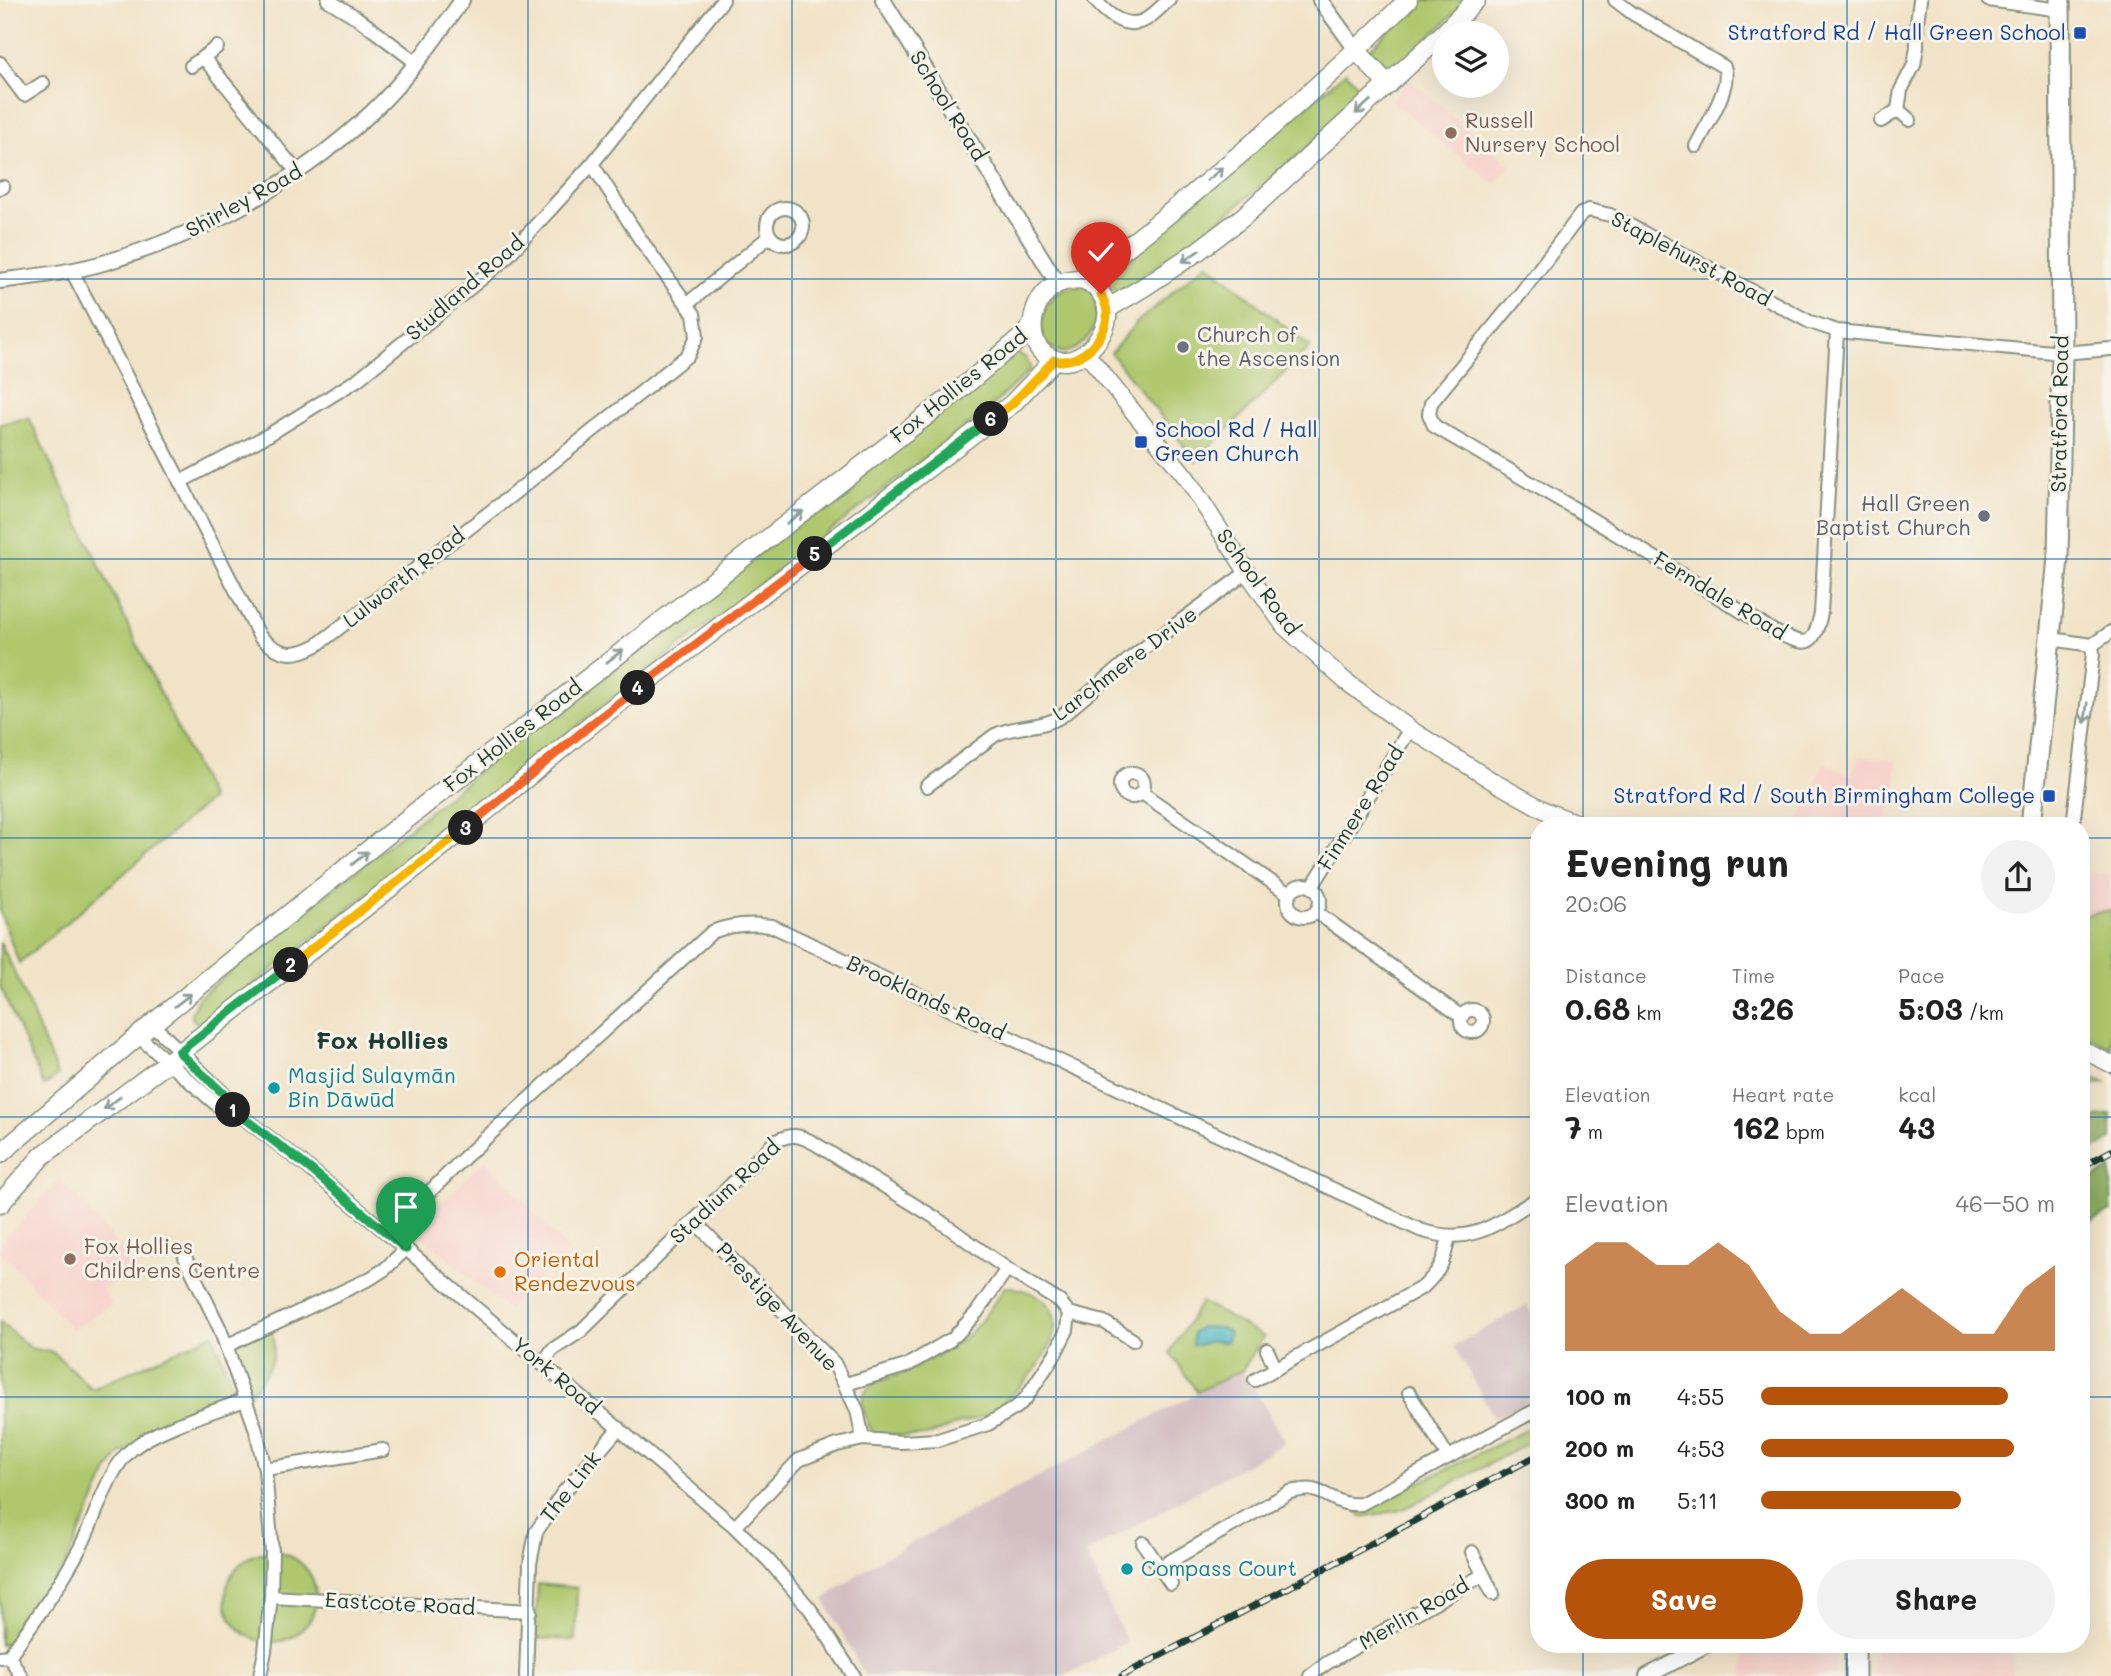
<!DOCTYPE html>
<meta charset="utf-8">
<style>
:root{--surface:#fff;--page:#f2f2f2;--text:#222;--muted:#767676;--accent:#b45309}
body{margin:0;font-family:Mali,sans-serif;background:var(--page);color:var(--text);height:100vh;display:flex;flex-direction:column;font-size:26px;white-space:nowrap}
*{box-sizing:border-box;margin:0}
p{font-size:23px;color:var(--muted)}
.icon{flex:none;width:38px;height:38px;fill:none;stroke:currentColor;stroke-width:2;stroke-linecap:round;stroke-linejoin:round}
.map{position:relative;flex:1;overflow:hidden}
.details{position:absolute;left:1530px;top:817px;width:560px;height:836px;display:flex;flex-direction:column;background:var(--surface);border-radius:28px;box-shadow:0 7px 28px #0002}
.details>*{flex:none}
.controls{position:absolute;left:1432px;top:21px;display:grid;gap:14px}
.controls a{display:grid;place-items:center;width:77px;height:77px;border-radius:50%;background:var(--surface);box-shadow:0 7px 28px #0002;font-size:35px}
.pin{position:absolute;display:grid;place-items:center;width:60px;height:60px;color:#fff;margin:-72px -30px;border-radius:50% 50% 50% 0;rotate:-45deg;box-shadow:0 0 7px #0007}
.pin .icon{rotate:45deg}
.km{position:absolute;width:35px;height:35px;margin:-18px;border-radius:50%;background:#222;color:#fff;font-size:19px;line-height:35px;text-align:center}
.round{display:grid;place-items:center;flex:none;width:74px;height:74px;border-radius:37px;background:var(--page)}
.summary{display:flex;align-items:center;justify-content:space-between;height:119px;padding:0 35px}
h1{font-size:38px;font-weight:700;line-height:52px}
.metrics{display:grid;grid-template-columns:repeat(3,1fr);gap:10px;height:119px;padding:7px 35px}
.metrics div{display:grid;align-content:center}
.metrics b{font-size:30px;font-weight:700}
.metrics small{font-size:19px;font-weight:400}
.metrics p{font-size:19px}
.chart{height:196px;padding:14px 35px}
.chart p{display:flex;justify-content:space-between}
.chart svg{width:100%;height:126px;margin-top:7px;fill:var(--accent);opacity:.7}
.button{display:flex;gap:14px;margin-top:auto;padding:14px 35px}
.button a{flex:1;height:80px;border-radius:42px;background:var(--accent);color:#fff;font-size:28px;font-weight:700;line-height:80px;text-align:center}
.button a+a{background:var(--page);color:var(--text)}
ul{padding:0 35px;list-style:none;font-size:23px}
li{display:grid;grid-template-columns:112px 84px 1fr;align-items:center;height:52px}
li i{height:18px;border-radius:9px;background:var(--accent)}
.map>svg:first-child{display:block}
.built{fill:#f7d0ca}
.industrial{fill:#d2bec2}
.green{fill:#afc86e;stroke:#678251;stroke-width:2}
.forest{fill:#8bac61;stroke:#55744a;stroke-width:2}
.water{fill:#46b3c1;stroke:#32787a;stroke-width:2}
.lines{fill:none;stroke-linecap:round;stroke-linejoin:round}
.minor-casing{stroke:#88907e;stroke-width:16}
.tertiary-casing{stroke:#88907e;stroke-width:18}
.secondary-casing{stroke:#88907e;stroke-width:19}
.primary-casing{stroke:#88907e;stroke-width:21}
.trunk-casing{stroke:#88907e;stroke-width:23}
.minor{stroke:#fff;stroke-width:12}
.tertiary{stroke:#fff;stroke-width:14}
.secondary{stroke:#fff;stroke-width:16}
.primary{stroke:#fff;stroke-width:18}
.trunk{stroke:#fff;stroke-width:19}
.rail-casing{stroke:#1f3d34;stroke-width:7}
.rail{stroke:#f7f3e8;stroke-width:4.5;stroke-dasharray:13;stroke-linecap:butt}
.oneway{stroke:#8f9e9a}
.split-1-casing{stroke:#fff;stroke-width:14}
.split-2-casing{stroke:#fff;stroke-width:14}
.split-3-casing{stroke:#fff;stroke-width:14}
.split-4-casing{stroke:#fff;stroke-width:14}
.split-5-casing{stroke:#fff;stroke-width:14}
.split-6-casing{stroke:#fff;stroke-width:14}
.split-7-casing{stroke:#fff;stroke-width:14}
.split-1{stroke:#22a559;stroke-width:9}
.split-2{stroke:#22a559;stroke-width:9}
.split-3{stroke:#f5b400;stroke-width:9}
.split-4{stroke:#f0652b;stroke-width:9}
.split-5{stroke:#f0652b;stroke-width:9}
.split-6{stroke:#22a559;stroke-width:9}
.split-7{stroke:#f5b400;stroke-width:9}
.grid{fill:none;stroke:#1f6fb2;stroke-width:2;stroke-opacity:0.55}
.transit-dot{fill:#1a4fb4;stroke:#f7f3e8;stroke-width:2.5}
.education-dot{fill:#8d6e63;stroke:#f7f3e8;stroke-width:2.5}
.worship-dot{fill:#6b7280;stroke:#f7f3e8;stroke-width:2.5}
.culture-dot{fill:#0f9aa8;stroke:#f7f3e8;stroke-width:2.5}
.food-dot{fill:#e8710a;stroke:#f7f3e8;stroke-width:2.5}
.labels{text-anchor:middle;stroke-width:6;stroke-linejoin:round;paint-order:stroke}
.transit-label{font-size:21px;fill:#164399;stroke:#f7f3e8;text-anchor:end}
.street-label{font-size:21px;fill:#1f3d34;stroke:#f7f3e8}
.education-label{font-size:21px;fill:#785e54;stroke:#f7f3e8;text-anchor:start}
.worship-label{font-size:21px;fill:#5b616d;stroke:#f7f3e8;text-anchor:start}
.culture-label{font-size:21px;fill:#0d838f;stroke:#f7f3e8;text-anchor:start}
.food-label{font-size:21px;fill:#c56008;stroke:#f7f3e8;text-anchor:start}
.quarter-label{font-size:24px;font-weight:bold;fill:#1f3d34;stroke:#f7f3e8}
</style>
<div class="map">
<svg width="2111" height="1676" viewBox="0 0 2111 1676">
<rect width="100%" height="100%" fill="#f7f3e8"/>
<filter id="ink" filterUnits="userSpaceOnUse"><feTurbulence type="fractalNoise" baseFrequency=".0143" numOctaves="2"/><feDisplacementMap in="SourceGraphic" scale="14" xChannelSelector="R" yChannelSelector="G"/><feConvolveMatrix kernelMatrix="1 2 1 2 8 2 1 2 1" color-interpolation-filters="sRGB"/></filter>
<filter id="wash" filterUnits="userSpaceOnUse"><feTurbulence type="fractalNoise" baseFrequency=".00686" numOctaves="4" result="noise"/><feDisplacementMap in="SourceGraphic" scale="28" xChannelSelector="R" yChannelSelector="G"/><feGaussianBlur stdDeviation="1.57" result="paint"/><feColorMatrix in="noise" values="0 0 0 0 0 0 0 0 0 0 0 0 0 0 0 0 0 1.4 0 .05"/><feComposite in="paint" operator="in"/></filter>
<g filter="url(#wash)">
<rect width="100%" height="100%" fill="#f1e3c8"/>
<g class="built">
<polygon points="1411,80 1510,166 1495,184 1390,100"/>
<polygon points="1859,756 1896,760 1896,792 1883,826 1796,826 1824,763 1851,775"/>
<polygon points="2089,872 2111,874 2111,910 2081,916 2081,906"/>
<polygon points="485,1160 569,1250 531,1286 508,1310 423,1237 419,1231 420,1223"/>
<polygon points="61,1180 139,1268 102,1288 112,1304 72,1330 0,1251 0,1243"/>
<polygon points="1745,1645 1837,1645 1836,1676 1744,1676"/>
<polygon points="1875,1645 2016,1645 2012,1676 1873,1676"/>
</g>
<g class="industrial">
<polygon points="1527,1305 1538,1324 1538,1402 1494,1417 1454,1346"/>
<polygon points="1242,1370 1265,1407 1285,1443 1086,1553 1127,1643 1064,1676 865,1676 824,1599 877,1561"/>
</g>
<g class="green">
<polygon points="1419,0 1465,0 1443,25 1389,72 1369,50"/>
<polygon points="1346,72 1363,93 1308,147 1197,239 1117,293 1107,281 1141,248"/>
<polygon points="1207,263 1310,347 1196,461 1111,353 1136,323"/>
<path d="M1085,286l10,9c1,10 3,20 0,29 -4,13 -20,30 -34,28 -5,-1 -12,-6 -16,-8 -7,-20 -3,-43 17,-54 6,-3 16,-3 23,-4z"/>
<polygon points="1016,353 1025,357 1030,365 1030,370 985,412 611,699 234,1000 201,1024 194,1021 191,1014 199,997 594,679 965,396"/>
<polygon points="29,418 211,799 19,963 0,912 0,424"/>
<polygon points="2111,910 2111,1048 2081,1033 2081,916"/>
<polygon points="0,942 20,984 58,1076 44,1086 0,986"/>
<polygon points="2081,1071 2105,1083 2081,1085"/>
<path d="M1005,1287c13,0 24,4 35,11 46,29 -25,100 -54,117 -7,4 -17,6 -25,8 -11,4 -24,10 -36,12 -17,2 -37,0 -53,-3 -6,-11 -14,-29 -6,-41 8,-12 30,-14 43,-21 13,-6 50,-27 60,-36 14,-14 25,-31 36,-47z"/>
<polygon points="1201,1302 1264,1337 1242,1370 1197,1392 1170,1352"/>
<polygon points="0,1322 30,1348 54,1353 92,1389 213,1334 232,1384 233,1393 223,1402 121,1453 109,1469 65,1565 12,1641 0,1645"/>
<path d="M270,1325c12,33 -5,50 -25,75l-19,-54z"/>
<polygon points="1538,1424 1538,1438 1402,1510 1361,1517 1357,1513"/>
<circle cx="271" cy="1597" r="45"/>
<polygon points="538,1584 577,1588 575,1640 535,1638"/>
</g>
<g class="forest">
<polygon points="2111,1114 2111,1140 2081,1157 2081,1120"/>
<polygon points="2111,1169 2111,1211 2081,1227 2081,1185"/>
</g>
<polygon class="water" points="1200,1327 1221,1328 1229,1332 1227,1342 1210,1341 1200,1345 1192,1345 1193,1333"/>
</g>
<g filter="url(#ink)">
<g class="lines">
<defs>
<g id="minor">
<polyline points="328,0 356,17 417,63"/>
<path d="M1095,0c11,13 28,29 48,21 9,-4 18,-15 26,-21"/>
<path d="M1615,0l17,13 92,54c9,19 -19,60 -28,79"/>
<polyline points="1988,0 2060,10"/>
<polyline points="203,57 298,173"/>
<polyline points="0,63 24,95 43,83"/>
<polyline points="191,66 217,47"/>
<polyline points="1898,110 1901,90 1914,65 1917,47 1917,22 1920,0"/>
<polyline points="1881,121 1898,110 1910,120"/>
<polyline points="0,188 3,187"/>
<circle cx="785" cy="226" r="18"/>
<path d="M72,271l188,366c20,18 33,21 57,8l195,-150 176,-140 9,-19 -3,-22 -54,-75 -48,-75"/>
<polyline points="687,304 770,236"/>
<path d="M1837,331l-16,282c-8,36 -14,33 -46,19l-198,-122 -143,-84 -5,-12 2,-11 90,-110 60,-79 8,-4 21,5 200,107 27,9 225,22 49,-4"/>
<polyline points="180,482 270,434 357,380 503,261 592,164 723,0"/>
<polyline points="2051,639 2092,645 2111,632"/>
<circle cx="1132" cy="785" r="12"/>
<path d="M927,786l68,-51c22,-11 46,-6 67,-19l70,-59 115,-85"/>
<polyline points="1142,793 1289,894"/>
<polyline points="2073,826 2093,654 2092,645"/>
<circle cx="1304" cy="901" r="16"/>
<polyline points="1312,887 1410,729"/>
<polyline points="1316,912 1462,1017"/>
<circle cx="1472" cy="1021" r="11"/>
<polyline points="152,1024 226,1096 228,1106"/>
<polyline points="138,1036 217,1105 228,1106 309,1168 406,1249 735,1527 769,1561 810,1609 854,1676"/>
<polyline points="694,1221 834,1363 857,1410 863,1439"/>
<path d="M390,1236l16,-21 60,-59 246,-224c20,-8 38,-9 60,-6l648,304c51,17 76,-6 118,-32"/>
<polyline points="185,1257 220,1329 255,1427 265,1469 272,1552 271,1597 265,1651 260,1676"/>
<polyline points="1069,1313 1104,1322 1133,1340"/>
<polyline points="956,1335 977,1312 1007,1269"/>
<polyline points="226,1346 371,1278 385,1269 406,1249"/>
<polyline points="1267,1350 1276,1369"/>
<path d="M543,1364l9,-14 29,-19 195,-190c16,-8 23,-6 38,2l120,74 73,52 53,33 9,11 -2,17 -12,24 -29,44 -9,9 -29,17 -50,16 -37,2 -38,-3 -26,6 -38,15 -64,67"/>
<path d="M1255,1380l168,-93c19,-18 21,-26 26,-51"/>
<polyline points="846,1384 906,1366 950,1340"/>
<polyline points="1409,1393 1448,1457"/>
<polyline points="265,1469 383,1450"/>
<polyline points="1143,1543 1171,1584"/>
<polyline points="1472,1552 1493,1594"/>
<path d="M1160,1567l130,-75c7,-1 17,-4 23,-2 20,5 25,16 48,14l177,-95"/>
<polyline points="271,1597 530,1611"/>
<polyline points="9,1656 21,1676"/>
<path d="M0,1657l9,-1c25,-35 51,-70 71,-108 15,-28 28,-80 52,-99 25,-21 81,-37 113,-49"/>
<polyline points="526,1676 530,1564 536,1532 562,1494 619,1428"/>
<polyline points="1310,1676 1327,1663 1483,1575"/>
</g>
<g id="tertiary">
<polyline points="883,0 1058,284"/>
<polyline points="1320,0 1357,51"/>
<path d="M0,281c37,-5 75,-9 110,-20 100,-30 186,-78 262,-149 35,-33 63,-73 90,-112"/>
<polyline points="1647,1676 1706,1645"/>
</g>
<g id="secondary">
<polyline points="1085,352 1186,477 1247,572 1284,626 1344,680 1410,729 1494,782 1546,811 1585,826"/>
<polyline points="2081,1049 2111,1064"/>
</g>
<g id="primary">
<polyline points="1444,33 1476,0"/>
<polyline points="1357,51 1388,85"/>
<path d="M1078,279c17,1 32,21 29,39 -3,23 -30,51 -54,41 -30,-12 -24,-55 -1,-72 8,-6 17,-7 26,-8z"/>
<path d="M1086,279c113,-86 221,-180 322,-279"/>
<polyline points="1107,309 1144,287 1198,251 1243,217 1444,33"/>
<polyline points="0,1154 152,1024 427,803 957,392 1022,337 1032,326"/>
<polyline points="0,1204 42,1156 167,1063 462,831 594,722 1012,404 1054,360"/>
</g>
<g id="trunk">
<polyline points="2031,826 2058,558 2062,353 2060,0"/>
<polyline points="1855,1676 1855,1645"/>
</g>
</defs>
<use href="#minor" class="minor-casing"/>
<use href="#tertiary" class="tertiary-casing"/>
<use href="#secondary" class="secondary-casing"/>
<use href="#primary" class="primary-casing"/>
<use href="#trunk" class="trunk-casing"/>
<use href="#minor" class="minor"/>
<use href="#tertiary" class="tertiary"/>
<use href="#secondary" class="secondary"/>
<use href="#primary" class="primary"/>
<use href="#trunk" class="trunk"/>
<defs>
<g id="rail">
<polyline points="2081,1167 2111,1151"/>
<polyline points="1122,1676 1538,1455"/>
</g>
</defs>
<use href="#rail" class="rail-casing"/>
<use href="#rail" class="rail"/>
</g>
<defs><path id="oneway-shaft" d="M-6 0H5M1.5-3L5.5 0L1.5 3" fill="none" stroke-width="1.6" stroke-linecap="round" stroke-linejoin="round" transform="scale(1.75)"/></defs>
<g class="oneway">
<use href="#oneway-shaft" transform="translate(1363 107) rotate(138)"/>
<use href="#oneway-shaft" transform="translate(1215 174) rotate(-40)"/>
<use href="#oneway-shaft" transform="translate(1191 256) rotate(146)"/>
<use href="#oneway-shaft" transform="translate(795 517) rotate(-38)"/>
<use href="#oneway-shaft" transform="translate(615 656) rotate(-38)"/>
<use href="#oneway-shaft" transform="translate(2086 713) rotate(97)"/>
<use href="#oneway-shaft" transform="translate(360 858) rotate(-39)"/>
<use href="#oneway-shaft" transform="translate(183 1000) rotate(-38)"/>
<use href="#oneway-shaft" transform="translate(112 1103) rotate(144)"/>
</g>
</g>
<g class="lines" filter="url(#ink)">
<defs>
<polyline id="split-1" points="233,1110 309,1168 406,1249"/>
<polyline id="split-2" points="233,1110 228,1106 226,1096 179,1052 291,965"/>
<polyline id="split-3" points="291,965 466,828"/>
<polyline id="split-4" points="466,828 594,722 638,688"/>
<polyline id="split-5" points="638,688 815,554"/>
<polyline id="split-6" points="815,554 991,419"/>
<path id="split-7" d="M991,419l21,-15 42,-44c25,6 52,-20 53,-45 1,-7 -3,-14 -6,-21"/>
</defs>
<use href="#split-1" class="split-1-casing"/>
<use href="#split-2" class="split-2-casing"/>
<use href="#split-3" class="split-3-casing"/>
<use href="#split-4" class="split-4-casing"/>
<use href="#split-5" class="split-5-casing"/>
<use href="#split-6" class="split-6-casing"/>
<use href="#split-7" class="split-7-casing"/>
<use href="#split-1" class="split-1"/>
<use href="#split-2" class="split-2"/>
<use href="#split-3" class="split-3"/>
<use href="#split-4" class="split-4"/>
<use href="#split-5" class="split-5"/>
<use href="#split-6" class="split-6"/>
<use href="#split-7" class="split-7"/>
</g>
<path class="grid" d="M264,0v1676M528,0v1676M792,0v1676M1056,0v1676M1319,0v1676M1583,0v826M1847,0v826M0,279h2111M0,559h2111M0,838h1538M2081,838h30M0,1117h1538M2081,1117h30M0,1397h1538M2081,1397h30M1583,1645v31M1847,1645v31"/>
<g class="transit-dot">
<rect x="2073" y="26" width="14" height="14" rx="3.5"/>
<rect x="1134" y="435" width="14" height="14" rx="3.5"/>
<rect x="2042" y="789" width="14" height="14" rx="3.5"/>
</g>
<g class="education-dot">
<circle cx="1451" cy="133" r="7"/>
<circle cx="70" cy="1259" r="7"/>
</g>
<g class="worship-dot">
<circle cx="1183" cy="347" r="7"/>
<circle cx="1984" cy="516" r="7"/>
</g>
<g class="culture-dot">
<circle cx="274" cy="1088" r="7"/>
<circle cx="1127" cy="1569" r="7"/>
</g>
<circle class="food-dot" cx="500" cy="1272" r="7"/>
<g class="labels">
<g class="transit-label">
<text x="2066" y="40">Stratford Rd / Hall Green School</text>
<text x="1155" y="437" text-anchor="start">School Rd / Hall<tspan x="1155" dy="24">Green Church</tspan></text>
<text x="2035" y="803">Stratford Rd / South Birmingham College</text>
</g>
<g class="street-label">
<text transform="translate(948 106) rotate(58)" y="7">School Road</text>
<text transform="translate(244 201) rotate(-29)" y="7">Shirley Road</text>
<text transform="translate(1691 259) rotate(28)" y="7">Staplehurst Road</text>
<text transform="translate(465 288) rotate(-41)" y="7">Studland Road</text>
<text transform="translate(959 386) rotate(-39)" y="7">Fox Hollies Road</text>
<text transform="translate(2060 414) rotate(-89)" y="7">Stratford Road</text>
<text transform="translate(404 578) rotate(-38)" y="7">Lulworth Road</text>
<text transform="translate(1258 582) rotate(54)" y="7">School Road</text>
<text transform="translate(1720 596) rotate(31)" y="7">Ferndale Road</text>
<text transform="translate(1125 664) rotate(-37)" y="7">Larchmere Drive</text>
<text transform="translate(513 736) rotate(-38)" y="7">Fox Hollies Road</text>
<text transform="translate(1361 808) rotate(-58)" y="7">Finmere Road</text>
<text transform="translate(926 998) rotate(25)" y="7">Brooklands Road</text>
<text transform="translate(725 1192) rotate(-43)" y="7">Stadium Road</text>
<text transform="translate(777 1307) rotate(47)" y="7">Prestige Avenue</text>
<text transform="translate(556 1376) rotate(40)" y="7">York Road</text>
<text transform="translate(571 1487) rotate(-52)" y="7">The Link</text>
<text transform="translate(400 1604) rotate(3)" y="7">Eastcote Road</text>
<text transform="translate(1414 1614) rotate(-30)" y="7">Merlin Road</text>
</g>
<g class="education-label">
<text x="1465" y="128">Russell<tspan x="1465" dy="24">Nursery School</tspan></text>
<text x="84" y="1254">Fox Hollies<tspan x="84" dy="24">Childrens Centre</tspan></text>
</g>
<g class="worship-label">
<text x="1197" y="342">Church of<tspan x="1197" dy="24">the Ascension</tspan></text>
<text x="1970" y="511" text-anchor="end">Hall Green<tspan x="1970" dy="24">Baptist Church</tspan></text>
</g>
<g class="culture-label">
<text x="288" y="1083">Masjid Sulaymān<tspan x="288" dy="24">Bin Dāwūd</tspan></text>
<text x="1141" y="1576">Compass Court</text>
</g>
<g class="food-label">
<text x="514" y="1267">Oriental<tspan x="514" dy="24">Rendezvous</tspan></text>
</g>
<g class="quarter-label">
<text x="382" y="1049">Fox Hollies</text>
</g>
</g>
</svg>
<div class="controls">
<a><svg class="icon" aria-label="layers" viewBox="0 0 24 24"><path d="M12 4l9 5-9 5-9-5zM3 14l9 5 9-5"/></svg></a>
</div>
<div class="pin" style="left:406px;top:1249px;background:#1e9e55"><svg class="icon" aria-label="arrive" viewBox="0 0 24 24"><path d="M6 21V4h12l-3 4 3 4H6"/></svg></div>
<div class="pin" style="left:1101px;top:294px;background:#d93025"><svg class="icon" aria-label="check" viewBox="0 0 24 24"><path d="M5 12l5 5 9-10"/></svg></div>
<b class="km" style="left:233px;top:1110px">1</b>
<b class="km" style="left:291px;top:965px">2</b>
<b class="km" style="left:466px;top:828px">3</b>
<b class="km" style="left:638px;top:688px">4</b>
<b class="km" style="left:815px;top:554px">5</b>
<b class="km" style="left:991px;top:419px">6</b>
<section class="details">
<div class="summary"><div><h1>Evening run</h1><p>20:06</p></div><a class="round"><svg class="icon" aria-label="share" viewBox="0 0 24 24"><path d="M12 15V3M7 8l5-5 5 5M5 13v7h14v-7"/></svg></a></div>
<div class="metrics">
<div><p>Distance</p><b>0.68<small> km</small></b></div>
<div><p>Time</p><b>3:26</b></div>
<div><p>Pace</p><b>5:03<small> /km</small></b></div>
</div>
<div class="metrics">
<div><p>Elevation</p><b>7<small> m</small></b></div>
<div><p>Heart rate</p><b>162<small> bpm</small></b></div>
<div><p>kcal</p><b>43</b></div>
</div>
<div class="chart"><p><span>Elevation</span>46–50 m</p>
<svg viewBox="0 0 160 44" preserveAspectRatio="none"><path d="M0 44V14L10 6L20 6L30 14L40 14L50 6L60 14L70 30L80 38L90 38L100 30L110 22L120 30L130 38L140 38L150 22L160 14V44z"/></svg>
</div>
<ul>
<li><b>100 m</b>4:55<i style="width:84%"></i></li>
<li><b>200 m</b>4:53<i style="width:86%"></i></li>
<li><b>300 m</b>5:11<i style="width:68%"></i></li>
</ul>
<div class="button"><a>Save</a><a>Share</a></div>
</section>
</div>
